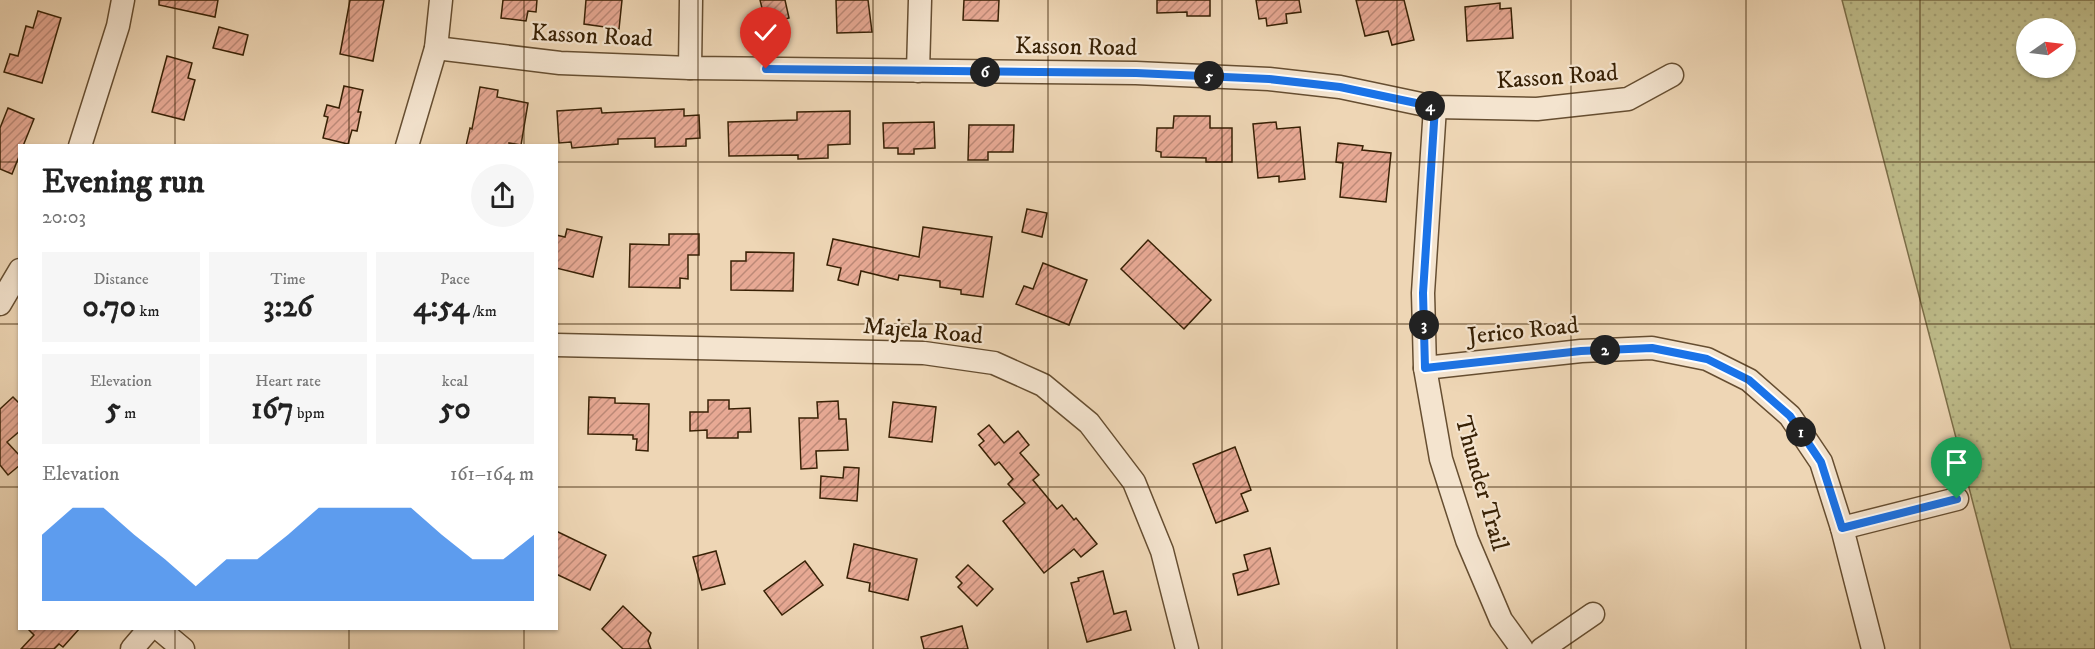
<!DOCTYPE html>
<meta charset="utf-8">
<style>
:root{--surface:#fff;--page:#f6f6f6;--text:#222;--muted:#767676;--accent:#1a73e8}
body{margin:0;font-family:"IM FELL DW Pica",serif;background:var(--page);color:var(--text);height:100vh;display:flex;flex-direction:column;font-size:22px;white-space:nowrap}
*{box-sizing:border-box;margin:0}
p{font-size:20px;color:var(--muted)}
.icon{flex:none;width:33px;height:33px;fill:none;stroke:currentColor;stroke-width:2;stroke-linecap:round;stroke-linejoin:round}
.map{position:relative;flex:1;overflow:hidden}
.drawer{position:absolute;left:18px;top:144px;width:540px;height:486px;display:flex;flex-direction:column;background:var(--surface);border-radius:0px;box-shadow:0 2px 4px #0004}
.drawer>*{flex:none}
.needle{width:39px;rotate:76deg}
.fabs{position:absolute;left:2016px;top:18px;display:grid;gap:12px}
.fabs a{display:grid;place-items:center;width:60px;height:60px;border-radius:50%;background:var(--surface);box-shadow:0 2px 4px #0004;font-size:30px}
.pin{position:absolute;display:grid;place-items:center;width:51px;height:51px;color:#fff;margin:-62px -26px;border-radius:50% 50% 50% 0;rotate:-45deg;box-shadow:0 0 6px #0007}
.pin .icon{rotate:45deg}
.km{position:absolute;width:30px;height:30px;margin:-15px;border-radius:50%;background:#222;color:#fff;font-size:16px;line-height:30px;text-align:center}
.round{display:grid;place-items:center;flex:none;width:63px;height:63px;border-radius:32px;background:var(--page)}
.head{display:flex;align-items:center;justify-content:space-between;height:102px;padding:0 24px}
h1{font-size:33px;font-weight:700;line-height:45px}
.stats{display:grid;grid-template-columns:repeat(3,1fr);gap:9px;height:102px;padding:6px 24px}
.stats div{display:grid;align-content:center;border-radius:0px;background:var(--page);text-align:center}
.stats b{font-size:30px;font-weight:700}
.stats small{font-size:16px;font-weight:400}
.stats p{font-size:16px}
.chart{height:168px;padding:12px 24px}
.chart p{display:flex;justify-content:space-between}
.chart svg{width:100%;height:108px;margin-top:6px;fill:var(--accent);opacity:.7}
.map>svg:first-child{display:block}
.grass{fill:url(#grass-dots);stroke:#7b6e48;stroke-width:1.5;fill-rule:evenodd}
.building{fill:url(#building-hatch);stroke:#382105;stroke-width:1.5}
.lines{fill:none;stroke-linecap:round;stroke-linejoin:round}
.minor-casing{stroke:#664e31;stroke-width:25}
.minor{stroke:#f4e4cf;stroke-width:22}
.route-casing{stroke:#fff;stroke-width:12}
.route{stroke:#1a73e8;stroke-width:8}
.grid{fill:none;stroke:#382105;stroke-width:1.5;stroke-opacity:0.55}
.labels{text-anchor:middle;stroke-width:4.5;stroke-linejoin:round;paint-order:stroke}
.street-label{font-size:24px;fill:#382105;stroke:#f4e4cf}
</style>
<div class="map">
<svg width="2095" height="649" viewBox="0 0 2095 649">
<defs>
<pattern id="grass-dots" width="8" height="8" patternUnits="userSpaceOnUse" patternTransform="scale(1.5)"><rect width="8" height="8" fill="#bebc8a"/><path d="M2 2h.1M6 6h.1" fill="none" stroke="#a4a176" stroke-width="1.8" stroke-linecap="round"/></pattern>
<pattern id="building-hatch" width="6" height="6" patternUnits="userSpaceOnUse" patternTransform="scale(1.5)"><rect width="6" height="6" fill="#e7a994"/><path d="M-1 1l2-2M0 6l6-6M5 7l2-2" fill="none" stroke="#bc8977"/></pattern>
</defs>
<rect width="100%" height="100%" fill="#eed6b5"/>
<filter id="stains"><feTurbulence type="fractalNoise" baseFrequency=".00333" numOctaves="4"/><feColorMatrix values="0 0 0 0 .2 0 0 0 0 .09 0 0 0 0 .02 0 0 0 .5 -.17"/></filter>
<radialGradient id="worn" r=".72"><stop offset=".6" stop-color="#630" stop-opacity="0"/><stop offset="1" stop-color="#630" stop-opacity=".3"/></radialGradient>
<path class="grass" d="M1842,0h253v649h-84zM2026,28h40v40h-40z"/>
<g class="building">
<polygon points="159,0 218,0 215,17 159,5"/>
<polygon points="350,0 384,0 373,61 340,54"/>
<polygon points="503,0 537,0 536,12 528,11 526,21 501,18"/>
<polygon points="586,0 622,0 619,29 584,24"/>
<polygon points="760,0 785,0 789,18 766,24"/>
<polygon points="836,0 868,0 872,32 837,33"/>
<polygon points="964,0 999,0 998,21 963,20"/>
<polygon points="1157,0 1210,0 1210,16 1187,16 1187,12 1157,13"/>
<polygon points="1256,0 1299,0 1301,12 1286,14 1287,23 1267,26 1266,18 1259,19"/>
<polygon points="1356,0 1404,0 1414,40 1392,45 1388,31 1365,36"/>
<polygon points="1500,3 1500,9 1511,8 1513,38 1467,41 1465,7"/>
<polygon points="38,11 61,18 42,83 4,72 10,54 18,56 26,26 33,28"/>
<polygon points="219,27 248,35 243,55 213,48"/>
<polygon points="167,56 192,63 188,78 195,80 184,120 152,112"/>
<polygon points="344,86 363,90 358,112 361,112 357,131 352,130 348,144 323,138 328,117 324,116 327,105 339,108"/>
<polygon points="480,87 498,90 497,97 528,103 521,145 509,143 509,146 466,146 470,128 472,129"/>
<polygon points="8,108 34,119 23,146 20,146 20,154 12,174 0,169 0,128"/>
<polygon points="601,108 602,113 684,109 684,116 699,115 700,138 686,139 686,146 655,147 655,138 618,139 618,144 572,148 571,142 559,143 557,111"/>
<polygon points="850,111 850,144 828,145 828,158 798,159 798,155 729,156 728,122 797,120 797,112"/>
<polygon points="1174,116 1210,116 1210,128 1232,128 1232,162 1206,162 1206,158 1161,157 1161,152 1156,151 1157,128 1173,128"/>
<polygon points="934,122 935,148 914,149 914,154 898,154 898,148 884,148 883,123"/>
<polygon points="1276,122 1277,129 1300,127 1305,179 1279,182 1279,176 1258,178 1253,124"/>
<polygon points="969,125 1014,125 1013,152 988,152 988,160 968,160"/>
<polygon points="1338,143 1363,146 1362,150 1391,153 1386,202 1340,197 1343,163 1336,162"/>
<polygon points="1027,209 1047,213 1042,237 1022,232"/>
<polygon points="923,227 992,237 983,297 961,294 961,290 940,287 940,281 899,275 898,280 861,271 858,285 838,280 841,268 827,265 833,239 919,257"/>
<polygon points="567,229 602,237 593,277 556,268 556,235 565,237"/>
<polygon points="669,234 699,234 699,255 688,255 688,279 680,278 680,288 629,287 630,244 669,245"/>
<polygon points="1148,240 1211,300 1184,329 1121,269"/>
<polygon points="746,252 794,253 793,291 731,290 731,261 746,261"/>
<polygon points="1043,263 1087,280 1069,325 1016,304 1024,286 1033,289"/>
<polygon points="13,397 20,404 20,431 7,442 20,456 20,465 8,475 0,465 0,409"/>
<polygon points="589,397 615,398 615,403 649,404 648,451 636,450 637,439 633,439 633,435 588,434"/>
<polygon points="708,400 729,400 729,409 750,408 751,432 738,432 738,438 707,438 707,430 690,431 690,412 708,412"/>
<polygon points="838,401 839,419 846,419 848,450 816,451 817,468 801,469 799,418 818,418 817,402"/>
<polygon points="893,402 936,407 932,442 889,437"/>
<polygon points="989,425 1004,443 1018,431 1029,445 1020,453 1039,475 1033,480 1057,509 1062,505 1074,520 1076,518 1097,544 1081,557 1074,549 1044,573 1003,521 1025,503 1008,484 1013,479 999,462 995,465 979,445 984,441 978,434"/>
<polygon points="1235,447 1251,490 1241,494 1248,511 1216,523 1193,464"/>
<polygon points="844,467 859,468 857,501 820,498 821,476 843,478"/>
<polygon points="556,531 606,555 590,590 556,574"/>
<polygon points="854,544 917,559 908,600 869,591 870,583 847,578"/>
<polygon points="1270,548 1279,584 1238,595 1233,574 1248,570 1244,555"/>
<polygon points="716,551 725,584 702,590 693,557"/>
<polygon points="805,561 823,585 782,615 764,591"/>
<polygon points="968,565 993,589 977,606 958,587 962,583 956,577"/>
<polygon points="1103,571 1114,614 1126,611 1131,630 1087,642 1071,583 1079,581 1078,578"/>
<polygon points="623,606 651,633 648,641 651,649 623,649 602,629"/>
<polygon points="962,626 968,649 924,649 921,637"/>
<polygon points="27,628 80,628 63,647 59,644 54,649 21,649 34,635"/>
</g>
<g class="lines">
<defs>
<g id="minor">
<polyline points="436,48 560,63 690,68 1136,73 1269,79 1340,87 1435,107 1537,109 1628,99 1672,75"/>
<polyline points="690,68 691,0"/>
<polyline points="918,71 920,0"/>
<polyline points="1435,107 1423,293 1425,368 1441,459 1467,540 1501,620 1522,649"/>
<polyline points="80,146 118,26 123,0"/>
<polyline points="407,146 436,48 441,0"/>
<polyline points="0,304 20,270"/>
<polyline points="556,345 924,353 994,363 1043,385 1089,423 1134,482 1162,551 1187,649"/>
<polyline points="1425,368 1581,351 1652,348 1707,359 1749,380 1790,416 1821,462 1842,528 1873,649"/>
<polyline points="1842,528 1957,499"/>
<polyline points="158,628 183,649"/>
<polyline points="132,649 150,628"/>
<polyline points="1542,649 1593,614"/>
</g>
</defs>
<use href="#minor" class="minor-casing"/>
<use href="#minor" class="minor"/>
</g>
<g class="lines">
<defs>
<polyline id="route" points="766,69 1136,73 1269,79 1340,87 1435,107 1423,293 1425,368 1581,351 1652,348 1707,359 1749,380 1790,416 1821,462 1842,528 1957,499"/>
</defs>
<use href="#route" class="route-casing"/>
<use href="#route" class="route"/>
</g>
<path class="grid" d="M175,0v146M349,0v146M524,0v146M698,0v649M873,0v649M1048,0v649M1222,0v649M1397,0v649M1571,0v649M1746,0v649M1920,0v649M0,162h20M556,162h1539M0,324h20M556,324h1539M0,487h20M556,487h1539M175,628v21M349,628v21M524,628v21"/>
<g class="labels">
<g class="street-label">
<text transform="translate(592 35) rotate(3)" y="8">Kasson Road</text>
<text transform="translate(1076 46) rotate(1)" y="8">Kasson Road</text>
<text transform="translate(1557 76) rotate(-4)" y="8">Kasson Road</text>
<text transform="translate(923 330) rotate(5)" y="8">Majela Road</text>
<text transform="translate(1523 330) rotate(-6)" y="8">Jerico Road</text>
<text transform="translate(1482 483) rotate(74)" y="8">Thunder Trail</text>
</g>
</g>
<rect width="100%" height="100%" filter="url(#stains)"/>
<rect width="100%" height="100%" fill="url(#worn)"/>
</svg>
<div class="fabs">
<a><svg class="needle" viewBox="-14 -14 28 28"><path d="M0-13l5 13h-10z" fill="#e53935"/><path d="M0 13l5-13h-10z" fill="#767676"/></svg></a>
</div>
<div class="pin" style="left:1957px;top:499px;background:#1e9e55"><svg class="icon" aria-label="arrive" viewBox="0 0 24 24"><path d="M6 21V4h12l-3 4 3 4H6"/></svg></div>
<div class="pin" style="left:766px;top:69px;background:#d93025"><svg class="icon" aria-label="check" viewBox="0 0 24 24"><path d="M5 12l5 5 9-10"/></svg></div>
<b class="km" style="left:1801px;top:432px">1</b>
<b class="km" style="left:1605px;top:350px">2</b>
<b class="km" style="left:1424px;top:325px">3</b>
<b class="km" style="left:1430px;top:106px">4</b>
<b class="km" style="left:1209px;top:76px">5</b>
<b class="km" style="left:985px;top:72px">6</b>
<section class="drawer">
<div class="head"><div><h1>Evening run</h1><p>20:03</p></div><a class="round"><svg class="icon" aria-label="share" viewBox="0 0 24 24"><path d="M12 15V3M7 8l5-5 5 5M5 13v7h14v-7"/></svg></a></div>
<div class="stats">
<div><p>Distance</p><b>0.70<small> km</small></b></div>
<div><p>Time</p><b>3:26</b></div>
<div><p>Pace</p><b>4:54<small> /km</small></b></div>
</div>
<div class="stats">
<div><p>Elevation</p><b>5<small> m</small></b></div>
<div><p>Heart rate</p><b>167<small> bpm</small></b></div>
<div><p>kcal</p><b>50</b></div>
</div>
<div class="chart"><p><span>Elevation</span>161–164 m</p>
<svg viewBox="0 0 160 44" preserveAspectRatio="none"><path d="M0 44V17L10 6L20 6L30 17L40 27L50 38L60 27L70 27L80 17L90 6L100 6L110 6L120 6L130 17L140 27L150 27L160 17V44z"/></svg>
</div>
</section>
</div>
